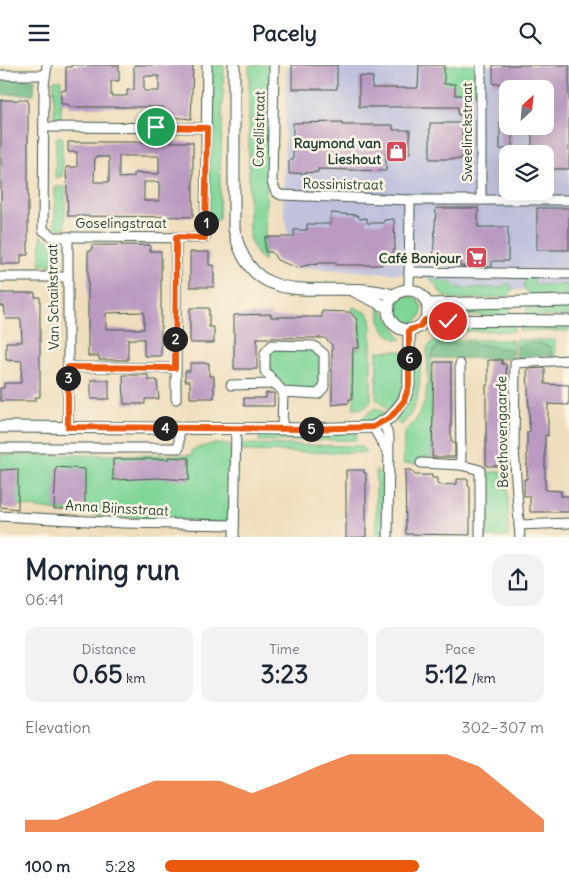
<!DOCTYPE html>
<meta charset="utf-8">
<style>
:root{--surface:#fff;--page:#f2f2f3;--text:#1f2937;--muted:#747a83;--accent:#ea580c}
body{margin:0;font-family:Delius,sans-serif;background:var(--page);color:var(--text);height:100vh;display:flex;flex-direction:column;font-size:19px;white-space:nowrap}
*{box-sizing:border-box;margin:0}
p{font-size:16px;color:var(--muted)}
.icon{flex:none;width:28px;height:28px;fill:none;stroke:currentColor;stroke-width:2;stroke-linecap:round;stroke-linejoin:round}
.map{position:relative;height:472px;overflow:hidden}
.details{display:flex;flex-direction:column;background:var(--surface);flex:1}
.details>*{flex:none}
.needle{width:32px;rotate:26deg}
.buttons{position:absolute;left:499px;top:15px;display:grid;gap:10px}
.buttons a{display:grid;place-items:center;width:55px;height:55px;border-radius:10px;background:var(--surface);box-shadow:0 5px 20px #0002;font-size:25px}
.pin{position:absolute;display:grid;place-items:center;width:42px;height:42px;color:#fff;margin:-21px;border:2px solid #fff;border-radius:50%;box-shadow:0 1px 5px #0007}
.km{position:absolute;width:25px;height:25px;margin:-12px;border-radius:50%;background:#222;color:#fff;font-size:14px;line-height:25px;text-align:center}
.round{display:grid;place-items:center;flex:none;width:52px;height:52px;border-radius:15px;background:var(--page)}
.summary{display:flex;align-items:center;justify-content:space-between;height:85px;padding:0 25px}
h1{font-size:28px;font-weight:700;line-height:38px}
.metrics{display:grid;grid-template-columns:repeat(3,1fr);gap:8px;height:85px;padding:5px 25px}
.metrics div{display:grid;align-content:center;border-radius:12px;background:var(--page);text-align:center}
.metrics b{font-size:25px;font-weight:700}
.metrics small{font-size:14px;font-weight:400}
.metrics p{font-size:14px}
.chart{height:140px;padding:10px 25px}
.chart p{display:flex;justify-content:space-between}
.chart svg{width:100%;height:90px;margin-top:5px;fill:var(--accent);opacity:.7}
ul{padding:0 25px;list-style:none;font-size:16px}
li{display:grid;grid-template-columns:80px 60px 1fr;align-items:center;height:38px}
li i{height:12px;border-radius:6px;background:var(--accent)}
header{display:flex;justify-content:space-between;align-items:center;height:65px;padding:0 25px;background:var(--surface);font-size:22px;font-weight:700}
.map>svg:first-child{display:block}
.industrial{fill:#c0c2dd;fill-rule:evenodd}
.green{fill:#7fd598;stroke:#4f8966}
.forest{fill:#67b680;stroke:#437a5a}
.building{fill:#ba9ac1;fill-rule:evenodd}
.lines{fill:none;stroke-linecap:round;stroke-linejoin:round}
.minor-casing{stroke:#3e5549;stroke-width:11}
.tertiary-casing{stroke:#3e5549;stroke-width:13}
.minor{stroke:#fff;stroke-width:9}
.tertiary{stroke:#fff;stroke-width:11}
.route-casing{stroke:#fff;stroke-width:10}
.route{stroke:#ea580c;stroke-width:6}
.labels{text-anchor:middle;stroke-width:5;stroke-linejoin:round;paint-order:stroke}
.street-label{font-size:14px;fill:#1f3d34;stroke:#fcf5e5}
.poi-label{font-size:14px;font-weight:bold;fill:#1f3d34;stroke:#fcf5e5;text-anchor:end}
</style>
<header><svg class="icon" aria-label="menu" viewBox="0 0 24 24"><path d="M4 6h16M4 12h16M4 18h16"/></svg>Pacely<svg class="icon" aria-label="search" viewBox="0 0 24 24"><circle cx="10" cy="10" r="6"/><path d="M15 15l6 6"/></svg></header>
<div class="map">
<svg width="569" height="473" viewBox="0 0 569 473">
<rect width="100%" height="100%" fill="#fcf5e5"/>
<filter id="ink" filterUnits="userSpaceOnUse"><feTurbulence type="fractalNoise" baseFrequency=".02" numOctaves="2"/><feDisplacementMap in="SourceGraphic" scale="10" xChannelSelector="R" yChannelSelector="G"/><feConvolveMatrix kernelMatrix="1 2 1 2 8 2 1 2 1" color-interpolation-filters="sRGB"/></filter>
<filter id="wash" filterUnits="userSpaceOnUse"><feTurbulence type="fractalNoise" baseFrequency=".0096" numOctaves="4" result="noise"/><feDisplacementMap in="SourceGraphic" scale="20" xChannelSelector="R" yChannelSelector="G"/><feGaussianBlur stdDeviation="1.12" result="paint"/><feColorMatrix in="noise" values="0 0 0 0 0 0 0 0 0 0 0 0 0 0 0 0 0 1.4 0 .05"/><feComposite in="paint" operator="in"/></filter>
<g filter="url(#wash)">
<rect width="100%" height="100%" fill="#efdebd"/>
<path class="industrial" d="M287,0h282v225h-122l-26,-15 -128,-8 -10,-63zM508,24h37v37h-37zM508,89h37v37h-37z"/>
<g class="green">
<polygon points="209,0 224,0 219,154 208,160"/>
<polygon points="249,0 271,0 264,196 257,190 249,173"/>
<polygon points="426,0 476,0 476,27 425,25"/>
<rect x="54" y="15" width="7" height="39"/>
<polygon points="56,72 62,72 62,112 55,112"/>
<rect x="55" y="122" width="10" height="41"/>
<polygon points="41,170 46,175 61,179 62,203 56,207 56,200 40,200"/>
<polygon points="430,213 452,218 457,223 499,223 509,218 513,223 508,232 450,235 450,232 444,232"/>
<polygon points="533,213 536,220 569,220 569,231 530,230 523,222 526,214"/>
<circle cx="408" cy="245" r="14"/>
<polygon points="569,240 569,251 529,251 526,246 528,242"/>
<polygon points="450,241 510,242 510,247 507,250 451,251"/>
<path d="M353,242l15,6 3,5v82c-3,8 -9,9 -17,9v-60h6l-1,-31 -7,-8z"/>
<path d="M379,242c3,1 22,29 22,33 -18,-3 -22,-17 -22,-33z"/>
<rect x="451" y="260" width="63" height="6"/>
<polygon points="569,260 569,266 519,266 519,261"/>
<polygon points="441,275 512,275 513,285 473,278 434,284 431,293 432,392 424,392 417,399 403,399 404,368 416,355 425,336 428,314 427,283 433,276"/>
<path d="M515,275h40v18h-6l3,-3 -1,-8c-14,-6 -23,-5 -35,1z"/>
<polygon points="275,284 315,285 320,291 319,319 315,324 284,324 269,306 268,289"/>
<path d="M377,286h26c3,22 2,43 -15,60l-12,-12z"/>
<path d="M415,287h5c0,28 2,53 -19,74l-5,-6 14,-22z"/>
<polygon points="375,343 386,348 377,354 364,357 365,350"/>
<polygon points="259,368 357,368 356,375 259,376"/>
<polygon points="211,379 225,379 230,381 228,458 89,450 0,438 0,390 192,390 192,385"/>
<polygon points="242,379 361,381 366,388 241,386"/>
<polygon points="376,404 384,414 383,472 376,472"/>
<polygon points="486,407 508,407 508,472 485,472"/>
</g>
<g class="forest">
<polygon points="0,14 35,14 34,29 0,30"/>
<polygon points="473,278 513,285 513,294 431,293 438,279"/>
<polygon points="526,278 540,278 551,282 552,290 516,293 516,283"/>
</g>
<g id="blocks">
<g class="building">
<path d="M71,0h48v16h-8v15h16v-6h7v-25h59l-2,54 -27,-3v-9h-95l-1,-3h-7v-14h5v-23h5zM144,11h15v15h-15z"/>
<rect x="292" y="0" width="45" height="24"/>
<polygon points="419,0 444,0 444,19 455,19 455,30 466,30 466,50 458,50 458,42 359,42 359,11 373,12 372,23 418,23"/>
<polygon points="493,0 569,0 569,104 553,104 552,109 545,109 545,89 532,87 532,61 545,61 545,24 514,24 514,18 493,19"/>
<polygon points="1,35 28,35 28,190 21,190 21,199 1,199"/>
<polygon points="342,57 342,60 393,60 393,65 410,65 410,88 386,88 386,106 318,104 318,107 289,109 289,95 293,95 293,58"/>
<rect x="430" y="58" width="32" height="36"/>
<polygon points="500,58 508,58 508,61 512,61 512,84 500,84"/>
<path d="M68,77h125v75l-125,-1 -2,-49h11v-15h-9zM119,91h40v18l-25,-1v4l-15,1zM95,92h14v25h-15zM144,117h15v19h-15z"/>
<polygon points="436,143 478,143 478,162 508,162 508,196 492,196 492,202 460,201 460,196 433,196"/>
<rect x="537" y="143" width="32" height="42"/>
<polygon points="331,148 357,150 360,154 367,153 367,158 384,158 384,155 394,154 395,183 391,192 381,200 336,200 336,198 317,198 317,200 312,199 297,203 277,195 272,187 265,187 265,172 294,172 294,165 307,165 307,159 331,159"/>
<path d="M92,180h58v6h11v105h-17v-17h-16v21h-29v-4h-11v-105h4zM144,247v17h-38v-16z"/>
<polygon points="190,187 209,187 209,200 214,200 214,222 190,222"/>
<polygon points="0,228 35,228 35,232 40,232 40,332 35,332 35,336 0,336 0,323 4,323 4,318 21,318 22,296 6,295 6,277 22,277 21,254 6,254 4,241 0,241"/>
<polygon points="190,243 209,243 209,262 214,262 214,278 190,278"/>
<polygon points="322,246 350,247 357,255 359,283 353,283 352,334 349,334 349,338 332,340 332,280 325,273 257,273 257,304 234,304 234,250 271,249 271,252 322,252"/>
<polygon points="488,295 502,295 502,299 506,299 507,317 504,317 504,396 500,396 500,401 486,401 486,320 488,320"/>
<polygon points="434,297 451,297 451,376 455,379 455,392 432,392"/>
<polygon points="190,298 209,298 209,311 214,311 214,333 190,333 190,316 185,316 185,306 190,306"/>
<polygon points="545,303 545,319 569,320 569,340 548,339 548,371 545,370 545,425 561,426 561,431 569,431 569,447 530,447 530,431 524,431 524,414 527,414 527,367 530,367 527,304"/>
<polygon points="123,310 148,310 148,315 157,315 159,334 145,334 145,339 124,339"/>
<rect x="91" y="315" width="18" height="19"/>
<polygon points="266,328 274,328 274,341 244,341 244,333 266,333"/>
<polygon points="169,392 189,393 189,415 157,413 113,415 113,394 169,394"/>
<polygon points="56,402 85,404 85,444 54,444"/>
<polygon points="18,404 18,444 0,442 0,405"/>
<polygon points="346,405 364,405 364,408 366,408 366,472 346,473"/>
<polygon points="405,405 411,405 415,410 432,410 432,413 437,413 437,419 441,420 457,419 457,414 468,414 468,421 470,421 470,470 406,469"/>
</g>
</g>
</g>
<g filter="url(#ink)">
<use href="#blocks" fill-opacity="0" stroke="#3e5549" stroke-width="1"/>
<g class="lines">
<defs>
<g id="minor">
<polyline points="47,0 44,20 43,165 53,172 68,172 68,362"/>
<polyline points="274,0 272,117 276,127 281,130 410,135 569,135"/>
<polyline points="481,0 481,135"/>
<polyline points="0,10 45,10"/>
<polyline points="44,62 207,63"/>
<polyline points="68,172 205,173 207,0"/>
<polyline points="409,207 569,209"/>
<polyline points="0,212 68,212"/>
<polyline points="409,225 410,135"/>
<polyline points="460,299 461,400"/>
<polyline points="68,302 175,303"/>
<polyline points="231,320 275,319"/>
<polyline points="176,334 176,172"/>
<polyline points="383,357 389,372 388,473"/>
<polyline points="373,362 388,388"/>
<polyline points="282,364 283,327 265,306 265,288 272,280 314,281 324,289 324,322 318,329 283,327"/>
<polyline points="0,383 179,383 179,363"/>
<polyline points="421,398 461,400 480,405 480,473"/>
<polyline points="0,451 124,458 234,460"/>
<polyline points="519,460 569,458"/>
<polyline points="234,473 236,363"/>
<polyline points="520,473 514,383 515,298 569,295"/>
</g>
<g id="tertiary">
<path d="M234,0v164c19,92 98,45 161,67"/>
<circle cx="408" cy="245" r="20"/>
<polyline points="354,226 389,243"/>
<polyline points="427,239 569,236"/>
<polyline points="425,255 569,256"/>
<polyline points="0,362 307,364 373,362 391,352 404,335 409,320 409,265"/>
</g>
</defs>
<use href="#minor" class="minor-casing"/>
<use href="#tertiary" class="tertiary-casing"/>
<use href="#minor" class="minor"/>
<use href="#tertiary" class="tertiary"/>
</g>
</g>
<g class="lines" filter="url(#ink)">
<defs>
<polyline id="route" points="156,62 207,63 205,173 176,172 175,303 68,302 68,362 307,364 373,362 391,352 404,336 409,320 409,265 419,262 425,255 448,256"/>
</defs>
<use href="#route" class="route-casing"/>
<use href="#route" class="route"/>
</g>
<defs>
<symbol id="shop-square" viewBox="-11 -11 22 22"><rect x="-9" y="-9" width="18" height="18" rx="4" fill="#d1495b" stroke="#fcf5e5"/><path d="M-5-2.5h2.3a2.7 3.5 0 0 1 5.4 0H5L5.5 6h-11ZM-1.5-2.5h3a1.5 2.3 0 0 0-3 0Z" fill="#fff"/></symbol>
<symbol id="supermarket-square" viewBox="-11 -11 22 22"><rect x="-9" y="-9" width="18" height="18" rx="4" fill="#d1495b" stroke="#fcf5e5"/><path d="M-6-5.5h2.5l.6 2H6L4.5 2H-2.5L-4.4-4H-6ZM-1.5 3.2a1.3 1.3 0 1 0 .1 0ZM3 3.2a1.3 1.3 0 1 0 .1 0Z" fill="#fff"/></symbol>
</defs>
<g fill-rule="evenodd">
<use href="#shop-square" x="384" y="74" width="25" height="25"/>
<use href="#supermarket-square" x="464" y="180" width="25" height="25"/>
</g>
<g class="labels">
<g class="street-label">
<text transform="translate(259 64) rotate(-89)" y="5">Corellistraat</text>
<text transform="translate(467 67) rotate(-90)" y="5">Sweelinckstraat</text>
<text transform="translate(343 119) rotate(1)" y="5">Rossinistraat</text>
<text x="121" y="163">Goselingstraat</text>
<text transform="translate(53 232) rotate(-91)" y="5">Van Schaikstraat</text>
<text transform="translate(502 367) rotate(-91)" y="5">Beethovengaarde</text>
<text transform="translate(117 443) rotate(3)" y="5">Anna Bijnsstraat</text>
</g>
<g class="poi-label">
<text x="381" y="83">Raymond van<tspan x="381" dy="16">Lieshout</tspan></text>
<text x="461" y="198">Café Bonjour</text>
</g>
</g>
</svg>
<div class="buttons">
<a><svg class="needle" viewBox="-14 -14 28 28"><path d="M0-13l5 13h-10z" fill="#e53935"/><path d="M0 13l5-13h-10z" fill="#747a83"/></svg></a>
<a><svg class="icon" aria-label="layers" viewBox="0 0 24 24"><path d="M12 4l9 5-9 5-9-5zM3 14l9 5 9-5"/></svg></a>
</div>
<div class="pin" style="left:156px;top:62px;background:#1e9e55"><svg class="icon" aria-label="arrive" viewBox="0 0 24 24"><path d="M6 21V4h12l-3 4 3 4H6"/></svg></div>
<div class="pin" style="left:448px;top:256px;background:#d93025"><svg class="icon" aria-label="check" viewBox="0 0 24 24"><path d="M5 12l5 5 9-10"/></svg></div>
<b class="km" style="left:206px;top:158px">1</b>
<b class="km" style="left:175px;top:274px">2</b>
<b class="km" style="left:68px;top:313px">3</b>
<b class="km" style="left:165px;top:363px">4</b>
<b class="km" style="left:311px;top:364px">5</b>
<b class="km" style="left:409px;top:293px">6</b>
</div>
<section class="details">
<div class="summary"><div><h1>Morning run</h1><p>06:41</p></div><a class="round"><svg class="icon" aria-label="share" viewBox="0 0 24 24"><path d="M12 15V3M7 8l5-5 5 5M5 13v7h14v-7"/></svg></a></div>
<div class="metrics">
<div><p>Distance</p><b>0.65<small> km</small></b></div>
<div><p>Time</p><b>3:23</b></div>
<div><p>Pace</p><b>5:12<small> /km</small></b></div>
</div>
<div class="chart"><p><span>Elevation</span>302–307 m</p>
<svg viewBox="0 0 160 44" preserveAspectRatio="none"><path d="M0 44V38L10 38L20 32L30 25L40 19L50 19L60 19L70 25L80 19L90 12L100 6L110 6L120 6L130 6L140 12L150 25L160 38V44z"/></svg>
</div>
<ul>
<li><b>100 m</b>5:28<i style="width:67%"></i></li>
</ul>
</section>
